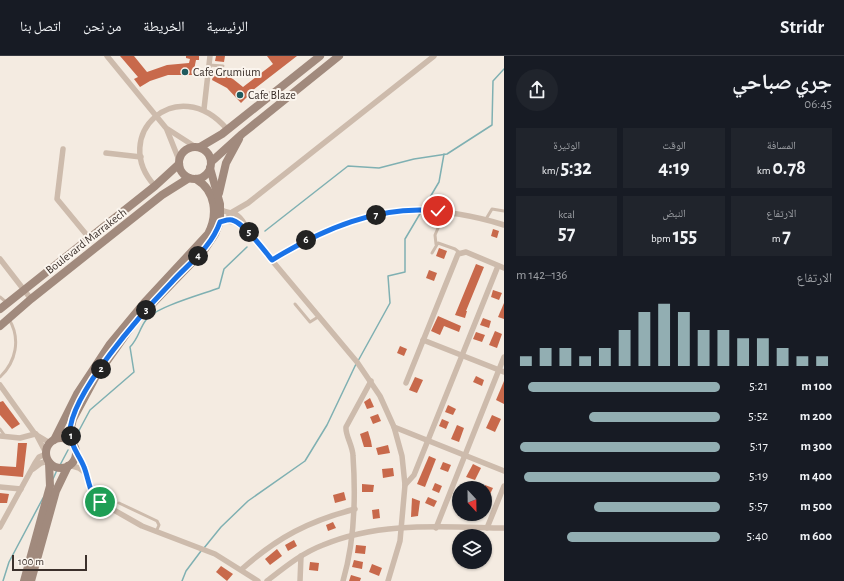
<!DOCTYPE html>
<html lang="ar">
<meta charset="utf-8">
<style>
:root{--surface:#171b24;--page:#20242c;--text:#f1f3f6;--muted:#9ea1a6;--line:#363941;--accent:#92aeb2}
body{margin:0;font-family:"Alegreya Sans","Noto Naskh Arabic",sans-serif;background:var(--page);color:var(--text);direction:rtl;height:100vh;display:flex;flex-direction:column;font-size:15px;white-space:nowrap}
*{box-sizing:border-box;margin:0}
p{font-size:13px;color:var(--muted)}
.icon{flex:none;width:22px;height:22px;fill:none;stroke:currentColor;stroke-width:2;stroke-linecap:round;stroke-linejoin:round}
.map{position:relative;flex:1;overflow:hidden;direction:ltr}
.side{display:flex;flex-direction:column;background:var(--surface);width:340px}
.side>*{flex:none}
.needle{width:26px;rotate:158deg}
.controls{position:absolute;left:452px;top:425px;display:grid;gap:8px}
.controls a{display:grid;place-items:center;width:40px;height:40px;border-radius:50%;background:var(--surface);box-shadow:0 1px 3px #0004;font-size:20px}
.scale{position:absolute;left:12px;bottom:10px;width:75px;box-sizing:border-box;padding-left:4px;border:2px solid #3b302b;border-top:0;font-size:11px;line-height:14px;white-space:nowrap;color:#3b302b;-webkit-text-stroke:3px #fbf5ee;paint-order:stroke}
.pin{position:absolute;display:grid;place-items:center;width:34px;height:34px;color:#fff;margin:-17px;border:2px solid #fff;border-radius:50%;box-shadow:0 1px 4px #0007}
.km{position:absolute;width:20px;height:20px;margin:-10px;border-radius:50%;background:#222;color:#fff;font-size:11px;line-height:20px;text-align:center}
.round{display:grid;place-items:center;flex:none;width:42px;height:42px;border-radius:21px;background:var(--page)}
.overview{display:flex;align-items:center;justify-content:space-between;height:68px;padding:0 12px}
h1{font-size:22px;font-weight:700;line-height:30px}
.stats{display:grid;grid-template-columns:repeat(3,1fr);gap:6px;height:68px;padding:4px 12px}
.stats div{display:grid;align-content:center;border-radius:0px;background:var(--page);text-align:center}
.stats b{font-size:20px;font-weight:700}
.stats small{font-size:11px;font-weight:400}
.stats p{font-size:11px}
.chart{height:112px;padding:8px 12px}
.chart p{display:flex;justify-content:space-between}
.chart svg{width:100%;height:72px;margin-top:4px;stroke:var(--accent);stroke-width:6}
ul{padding:0 12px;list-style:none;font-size:13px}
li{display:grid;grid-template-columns:64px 48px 1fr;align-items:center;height:30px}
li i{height:10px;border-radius:5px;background:var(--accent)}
header{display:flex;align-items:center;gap:24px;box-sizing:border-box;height:56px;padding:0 20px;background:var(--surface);border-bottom:1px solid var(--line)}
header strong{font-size:19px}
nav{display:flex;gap:22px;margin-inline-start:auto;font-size:14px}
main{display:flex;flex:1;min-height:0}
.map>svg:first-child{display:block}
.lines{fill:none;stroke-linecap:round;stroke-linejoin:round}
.stream{stroke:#7fb0b2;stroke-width:1.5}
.building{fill:#c8694b}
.lane{stroke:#cdbbac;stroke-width:3}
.street{stroke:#cdbbac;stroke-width:5.5}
.secondary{stroke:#a18a7d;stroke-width:8}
.route-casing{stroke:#fff;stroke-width:8}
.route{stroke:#1a73e8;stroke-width:5}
.poi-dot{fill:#1f5a5e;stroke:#fbf5ee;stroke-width:1.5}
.labels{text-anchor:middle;stroke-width:4;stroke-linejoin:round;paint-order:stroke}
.poi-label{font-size:12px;fill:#3b302b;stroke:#fbf5ee;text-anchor:start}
.street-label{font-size:12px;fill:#3b302b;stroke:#fbf5ee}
</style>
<header>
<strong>Stridr</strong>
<nav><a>الرئيسية</a><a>الخريطة</a><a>من نحن</a><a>اتصل بنا</a></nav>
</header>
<main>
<section class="side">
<div class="overview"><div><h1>جري صباحي</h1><p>06:45</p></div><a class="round"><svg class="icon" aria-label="share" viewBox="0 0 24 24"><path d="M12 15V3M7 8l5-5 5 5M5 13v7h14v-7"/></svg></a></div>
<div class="stats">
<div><p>المسافة</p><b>0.78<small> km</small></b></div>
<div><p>الوقت</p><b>4:19</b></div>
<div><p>الوتيرة</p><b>5:32<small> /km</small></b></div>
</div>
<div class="stats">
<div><p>الارتفاع</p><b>7<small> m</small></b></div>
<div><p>النبض</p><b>155<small> bpm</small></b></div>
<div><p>kcal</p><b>57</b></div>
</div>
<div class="chart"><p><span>الارتفاع</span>136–142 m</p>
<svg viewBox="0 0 160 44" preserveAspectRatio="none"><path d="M5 44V38M15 44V33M25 44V33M35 44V38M45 44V33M55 44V22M65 44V11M75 44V6M85 44V11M95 44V22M105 44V22M115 44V27M125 44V27M135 44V33M145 44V38M155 44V38"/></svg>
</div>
<ul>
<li><b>100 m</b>5:21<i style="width:94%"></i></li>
<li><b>200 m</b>5:52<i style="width:64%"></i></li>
<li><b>300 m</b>5:17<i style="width:98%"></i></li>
<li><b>400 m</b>5:19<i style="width:96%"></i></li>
<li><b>500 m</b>5:57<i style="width:62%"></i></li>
<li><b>600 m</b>5:40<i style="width:75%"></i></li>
</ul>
</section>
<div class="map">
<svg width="504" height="525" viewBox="0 0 504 525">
<rect width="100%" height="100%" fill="#f4ebe1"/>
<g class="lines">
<g class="stream">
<polyline points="423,153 439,126 444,98"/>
<polyline points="265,175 348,110 379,112 414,103 447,98 492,69 493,25 504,13"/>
<polyline points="358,305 390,247 388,220 405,216 405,183 421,156"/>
<path d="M75,382l15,-28 44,-38 -4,-25c9,-9 9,-18 16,-27 9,-13 57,-26 73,-32l5,-19 23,-22"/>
<polyline points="59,411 68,394"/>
<polyline points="53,423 57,414"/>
<polyline points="204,492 221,471 248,445 305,405 327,369 356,308"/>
<polyline points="3,525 9,506 43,442"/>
<polyline points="182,525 186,515 201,495"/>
</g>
</g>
<g class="building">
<polygon points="120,0 134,0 147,16 167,9 189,7 190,3 186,2 186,0 199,0 199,4 196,4 193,19 168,19 150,25 140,31 134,23 138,21"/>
<polygon points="216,0 225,0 224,6 215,5"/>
<polygon points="267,0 297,0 248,38 249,39 241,47 227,32 212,24 215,14 233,23 243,31 273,8"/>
<polygon points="493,173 499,175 497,182 491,180"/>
<polygon points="439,192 447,195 444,203 436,200"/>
<polygon points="476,208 484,211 466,255 467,255 465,262 455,259"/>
<polygon points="429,214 437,217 434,225 426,222"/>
<polygon points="493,234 502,237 499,244 491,241"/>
<polygon points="504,247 504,263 498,261"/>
<polygon points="438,260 461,270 459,276 444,270 440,279 431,275"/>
<polygon points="483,262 491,265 489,272 480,269"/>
<polygon points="495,275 502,278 497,292 489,289"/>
<polygon points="476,276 485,279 482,286 473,283"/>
<polygon points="400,290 407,293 404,300 397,297"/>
<polygon points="476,320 484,324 482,330 473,326"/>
<polygon points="415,321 423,324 417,337 409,334"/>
<polygon points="504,325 504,348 496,344"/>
<polygon points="370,342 374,351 367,353 364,346"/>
<polygon points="3,345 20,368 12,373 0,359 0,346"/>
<polygon points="448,349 456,353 453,359 445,356"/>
<polygon points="378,358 381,365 373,368 370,361"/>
<polygon points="492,359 501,363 495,376 486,372"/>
<polygon points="442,363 449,366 446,373 439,370"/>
<polygon points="457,369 464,372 459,386 451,383"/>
<polygon points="368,375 371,385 372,391 364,391 360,378"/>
<polygon points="18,387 27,387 23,421 0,419 0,410 16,411"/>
<polygon points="388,389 390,397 378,399 376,392"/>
<polygon points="429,400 436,403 425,431 417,428"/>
<polygon points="443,406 451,409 448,416 440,413"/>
<polygon points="473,408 481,412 475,424 466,421"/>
<polygon points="393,412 394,420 383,422 382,413"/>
<polygon points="435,427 442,430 439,437 432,434"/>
<polygon points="362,428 374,429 373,436 362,436"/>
<polygon points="485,429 493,432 485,448"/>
<polygon points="344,436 346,444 335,447 333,439"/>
<polygon points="0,437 9,438 7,447 0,447"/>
<polygon points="428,441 437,445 434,451 425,447"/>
<polygon points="412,442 420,445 418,460 411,461"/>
<polygon points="379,453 380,462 373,463 372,454"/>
<polygon points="333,466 336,472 328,475 326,469"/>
<polygon points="294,484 297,490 288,495 285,489"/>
<polygon points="356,489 366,490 365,498 355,497"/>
<polygon points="277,493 282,500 270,509 265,503"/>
<polygon points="354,504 363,506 362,513 352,511"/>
<polygon points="310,506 319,507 318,515 309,514"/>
<polygon points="372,508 382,512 379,520 369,516"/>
<polygon points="221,510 233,518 227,525 216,516"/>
<polygon points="351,519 361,522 360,525 349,525"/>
</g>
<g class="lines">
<g class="lane">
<polyline points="209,9 223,10"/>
<polyline points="486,163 492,153 504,155"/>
<polyline points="436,188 435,179 445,156"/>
<polyline points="432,197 438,187 455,193 460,197"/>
<polyline points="0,241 6,246"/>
<polyline points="295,248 310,266 318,261"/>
<path d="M0,321c16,-15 21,-38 9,-58"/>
<polyline points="0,373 5,380"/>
<polyline points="119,447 157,465 159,469 156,476"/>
</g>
<g class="street">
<polyline points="107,0 166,72 194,90"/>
<polyline points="204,53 210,0"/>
<polyline points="167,74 179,104"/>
<polyline points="63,93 57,143 90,183"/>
<polyline points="106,97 141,101"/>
<path d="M155,130c-46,-50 22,-115 72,-57"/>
<path d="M220,153c5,3 7,3 12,4 8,1 14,13 17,20l108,129 23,34 14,31 8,29 3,29 -5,56 -12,40"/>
<polyline points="229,164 229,158 248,147 434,0"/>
<polyline points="226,165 235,166 247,175"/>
<polyline points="0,203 31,243"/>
<path d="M272,204c80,-49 141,-63 232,-35"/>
<polyline points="423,284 504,316"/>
<polyline points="406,327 458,198 466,196 504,212"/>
<polyline points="0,329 35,378 50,387"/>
<polyline points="394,371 504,415"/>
<polyline points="36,378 46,397"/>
<polyline points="0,380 20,382 35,378"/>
<path d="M76,397c10,13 12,38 22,48l44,25 73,28 43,27"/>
<polyline points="69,409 79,412 87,418"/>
<polyline points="33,413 41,407 48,405"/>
<polyline points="405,429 414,419 498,210"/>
<polyline points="0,431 21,433"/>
<polyline points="0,471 35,407 39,401 46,398"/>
<polyline points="436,472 504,301"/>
<polyline points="487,472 504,430"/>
<path d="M242,513c36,-32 67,-48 113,-60"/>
<path d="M267,525c18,-14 35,-28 56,-36 56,-24 122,-18 181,-17"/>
<polyline points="300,525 301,500"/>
<path d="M343,525c12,-41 13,-82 10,-125 0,-10 -8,-21 -7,-29l25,-46"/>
</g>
<g class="secondary">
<circle cx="195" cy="107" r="16"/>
<polyline points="200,91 222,78 320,0"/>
<polyline points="211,106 242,78 339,0"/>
<polyline points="219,137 226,107 239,83"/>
<polyline points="0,253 155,130 179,108"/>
<polyline points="0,270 31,243 162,139 189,122"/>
<circle cx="61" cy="397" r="15"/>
<path d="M54,384l23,-46 33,-50 34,-41 64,-69c10,-19 8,-43 -12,-55"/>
<polyline points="72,387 70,375 73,363 95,322 134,267 205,193 215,178 220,166 220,148 210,112"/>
<polyline points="24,525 50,430 49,407"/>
<polyline points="31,525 56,435 68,410"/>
</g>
</g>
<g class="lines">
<defs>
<path id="route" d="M100,446c-11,-7 -11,-23 -16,-35 -4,-11 -13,-20 -14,-33 -2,-38 74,-123 101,-151 18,-20 40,-35 49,-61 4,-1 8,-3 12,-2 12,3 32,30 40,40 51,-31 106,-55 166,-49"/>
</defs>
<use href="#route" class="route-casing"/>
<use href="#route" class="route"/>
</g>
<g class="poi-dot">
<circle cx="185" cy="16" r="4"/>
<circle cx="240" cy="39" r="4"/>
</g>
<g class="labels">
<g class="poi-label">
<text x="193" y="20">Cafe Grumium</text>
<text x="248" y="43">Cafe Blaze</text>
</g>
<g class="street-label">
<text transform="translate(86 185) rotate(-38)" y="4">Boulevard Marrakech</text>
</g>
</g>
</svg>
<div class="controls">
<a><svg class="needle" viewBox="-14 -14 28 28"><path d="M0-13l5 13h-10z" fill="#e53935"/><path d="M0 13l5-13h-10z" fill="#9ea1a6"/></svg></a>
<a><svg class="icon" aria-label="layers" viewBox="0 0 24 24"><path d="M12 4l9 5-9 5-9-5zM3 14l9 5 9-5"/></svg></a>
</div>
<div class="scale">100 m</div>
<div class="pin" style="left:100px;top:446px;background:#1e9e55"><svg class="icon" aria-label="arrive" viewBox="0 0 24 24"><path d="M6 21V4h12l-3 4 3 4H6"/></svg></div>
<div class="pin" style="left:438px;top:155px;background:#d93025"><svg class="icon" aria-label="check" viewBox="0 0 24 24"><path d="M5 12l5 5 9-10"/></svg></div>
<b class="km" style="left:71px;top:380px">1</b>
<b class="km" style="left:101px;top:313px">2</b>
<b class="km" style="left:146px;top:254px">3</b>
<b class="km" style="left:198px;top:200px">4</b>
<b class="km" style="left:249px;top:176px">5</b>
<b class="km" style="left:306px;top:184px">6</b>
<b class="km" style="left:376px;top:159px">7</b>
</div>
</main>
